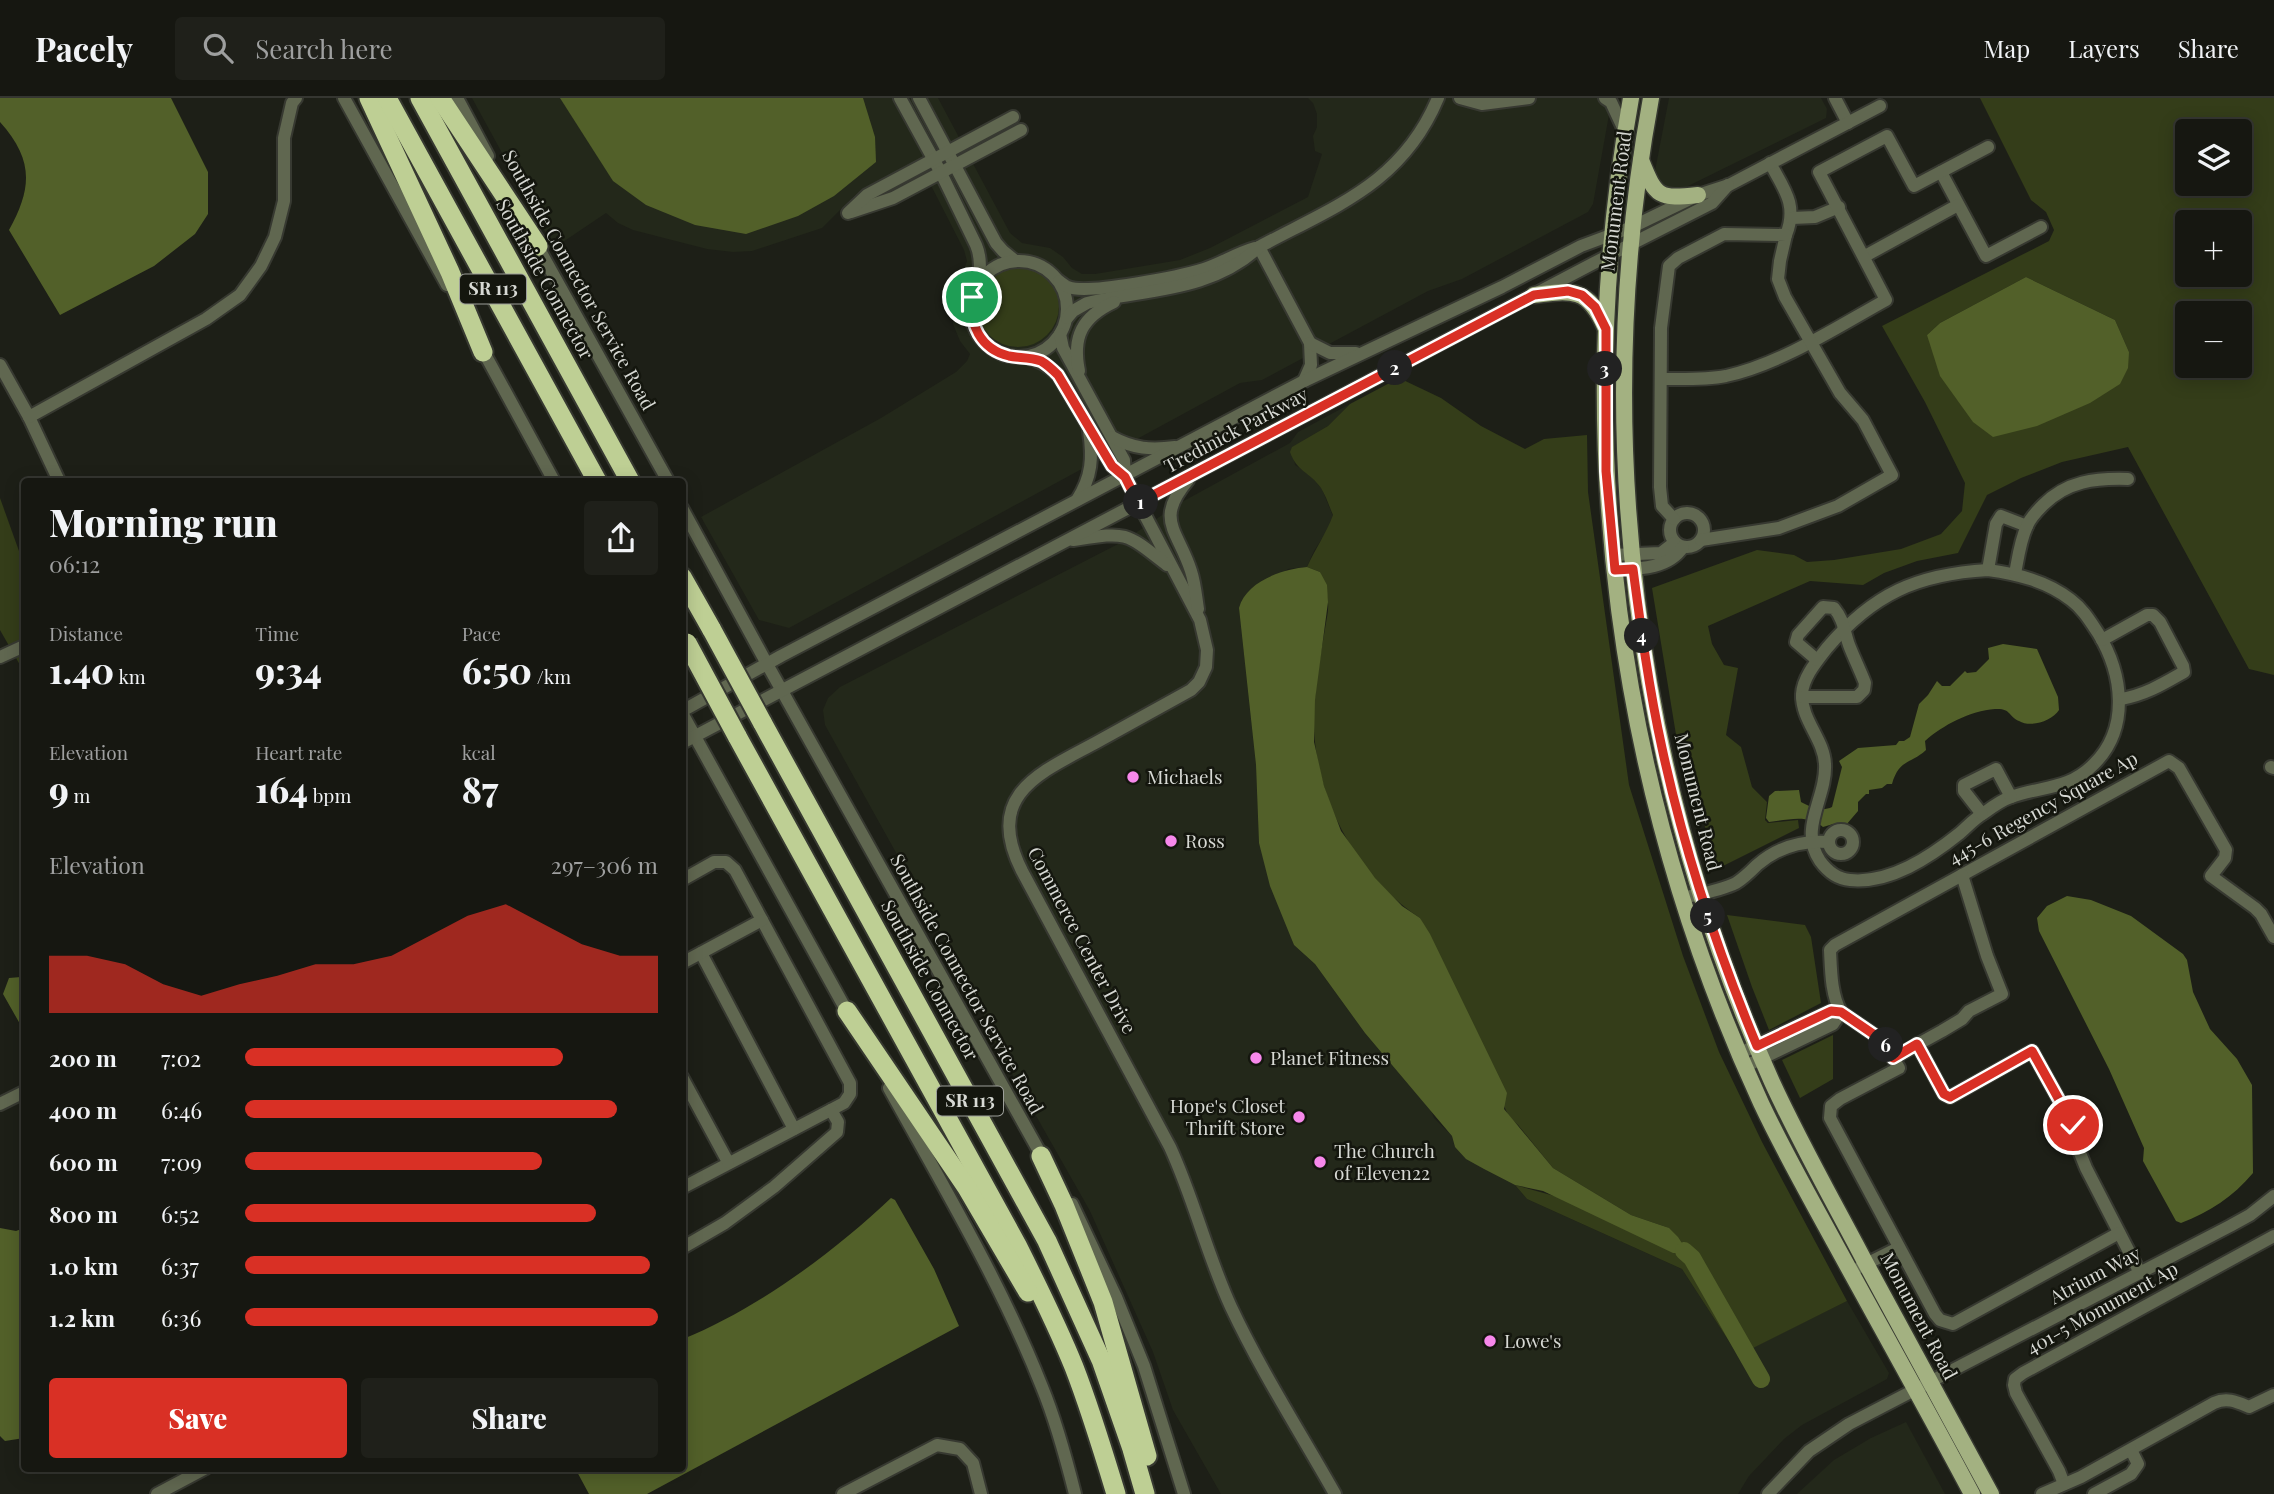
<!DOCTYPE html>
<meta charset="utf-8">
<style>
:root{--surface:#161711;--page:#1f201a;--text:#f1f3f6;--muted:#9e9f9f;--line:#353631;--accent:#d93025}
body{margin:0;font-family:"Playfair Display",serif;background:var(--page);color:var(--text);height:100vh;display:flex;flex-direction:column;font-size:26px;white-space:nowrap}
*{box-sizing:border-box;margin:0}
p{font-size:23px;color:var(--muted)}
.icon{flex:none;width:38px;height:38px;fill:none;stroke:currentColor;stroke-width:2;stroke-linecap:round;stroke-linejoin:round}
.map{position:relative;flex:1;overflow:hidden}
.details{position:absolute;left:21px;top:380px;width:665px;height:994px;display:flex;flex-direction:column;background:var(--surface);border-radius:7px;box-shadow:0 4px 18px #0003,0 0 0 2px var(--line)}
.details>*{flex:none}
.tools{position:absolute;left:2175px;top:21px;display:grid;gap:14px}
.tools a{display:grid;place-items:center;width:77px;height:77px;border-radius:7px;background:var(--surface);box-shadow:0 4px 18px #0003,0 0 0 2px var(--line);font-size:35px}
.pin{position:absolute;display:grid;place-items:center;width:60px;height:60px;color:#fff;margin:-30px;border:4px solid #fff;border-radius:50%;box-shadow:0 2px 7px #0007}
.km{position:absolute;width:35px;height:35px;margin:-18px;border-radius:50%;background:#222;color:#fff;font-size:19px;line-height:35px;text-align:center}
.round{display:grid;place-items:center;flex:none;width:74px;height:74px;border-radius:7px;background:var(--page)}
.head{display:flex;align-items:center;justify-content:space-between;height:119px;padding:0 28px}
h1{font-size:38px;font-weight:800;line-height:52px}
.stats{display:grid;grid-template-columns:repeat(3,1fr);gap:10px;height:119px;padding:7px 28px}
.stats div{display:grid;align-content:center}
.stats b{font-size:35px;font-weight:800}
.stats small{font-size:19px;font-weight:400}
.stats p{font-size:19px}
.chart{height:196px;padding:14px 28px}
.chart p{display:flex;justify-content:space-between}
.chart svg{width:100%;height:126px;margin-top:7px;fill:var(--accent);opacity:.7}
.cta{display:flex;gap:14px;margin-top:auto;padding:14px 28px}
.cta a{flex:1;height:80px;border-radius:7px;background:var(--accent);color:#fff;font-size:28px;font-weight:800;line-height:80px;text-align:center}
.cta a+a{background:var(--page);color:var(--text)}
ul{padding:0 28px;list-style:none;font-size:23px}
li{display:grid;grid-template-columns:112px 84px 1fr;align-items:center;height:52px}
li i{height:18px;border-radius:9px;background:var(--accent)}
header{display:flex;align-items:center;gap:42px;box-sizing:border-box;height:98px;padding:0 35px;background:var(--surface);border-bottom:2px solid var(--line)}
header strong{font-size:33px}
nav{display:flex;gap:38px;margin-inline-start:auto;font-size:24px}
.search{width:490px;height:63px;background:var(--page);display:flex;align-items:center;gap:18px;box-sizing:border-box;padding:0 24px;border-radius:7px;color:var(--muted);font-size:26px}
.map>svg:first-child{display:block}
.built{fill:#23281a}
.green{fill:#343d19;fill-rule:evenodd}
.water{fill:#526029}
.lines{fill:none;stroke-linecap:round;stroke-linejoin:round}
.river{stroke:#526029;stroke-width:18}
.minor-casing{stroke:#373931;stroke-width:16}
.major-casing{stroke:#373931;stroke-width:19}
.highway-casing{stroke:#373931;stroke-width:23}
.minor{stroke:#606750;stroke-width:12}
.major{stroke:#a3b181;stroke-width:16}
.highway{stroke:#becf94;stroke-width:19}
.highway-bridge-casing{stroke:#373931;stroke-width:23;stroke-linecap:butt}
.highway-bridge{stroke:#becf94;stroke-width:19}
.route-casing{stroke:#fff;stroke-width:14}
.route{stroke:#d93025;stroke-width:9}
.poi-dot{fill:#f788eb;stroke:#14160e;stroke-width:2.5}
.labels{text-anchor:middle;stroke-width:5;stroke-linejoin:round;paint-order:stroke}
.shield{fill:#14160e;stroke:#9c9e99;stroke-width:2}
.shield-label{font-size:18px;font-weight:bold;fill:#d7d9d4}
.street-label{font-size:19px;fill:#d7d9d4;stroke:#14160e}
.poi-label{font-size:19px;fill:#d7d9d4;stroke:#14160e;text-anchor:start}
</style>
<header>
<strong>Pacely</strong>
<div class="search"><svg class="icon" aria-label="search" viewBox="0 0 24 24"><circle cx="10" cy="10" r="6"/><path d="M15 15l6 6"/></svg>Search here</div>
<nav><a>Map</a><a>Layers</a><a>Share</a></nav>
</header>
<div class="map">
<svg width="2274" height="1396" viewBox="0 0 2274 1396">
<rect width="100%" height="100%" fill="#1d1f17"/>
<g class="built">
<polygon points="472,0 938,0 1010,135 1022,145 1050,150 1063,159 1072,170 1082,176 1095,176 1180,162 1210,150 1308,99 1322,56 1315,53 1313,38 1317,29 1317,16 1313,5 1308,0 1612,0 1593,106 1588,114 1462,181 1428,193 1262,282 1240,285 789,530 759,522 701,419 881,320 956,274 967,263 970,256 960,243 953,226 952,207 967,163 964,152 918,62 855,97 822,130 752,153 733,154 707,151 633,132 618,125 606,115 554,150"/>
<polygon points="1669,0 1821,0 1827,11 1826,20 1682,91 1661,89 1654,78"/>
<polygon points="1350,306 1328,328 1293,349 1295,367 1310,376 1322,391 1333,418 1325,436 1314,453 1307,469 1288,471 1239,510 1256,667 1259,745 1294,847 1315,866 1365,935 1431,1012 1434,1020 1452,1038 1455,1049 1484,1071 1515,1087 1527,1101 1682,1171 1736,1254 1741,1255 1847,1203 1889,1275 1887,1281 1802,1327 1784,1341 1749,1378 1738,1396 1221,1396 1173,1312 1153,1254 1090,1113 988,933 983,911 825,627 823,612 828,600 840,589 1122,444 1180,405 1290,345 1298,334"/>
<polygon points="1906,1324 1945,1396 1797,1396 1834,1362 1871,1340"/>
</g>
<g class="green">
<path d="M1980,0h294v577l-25,-6 -121,-222 -66,15 -41,16 -34,17 -29,58 -41,8 -33,12 -21,12 -53,-4 -102,45 4,18 12,21 14,3 -12,67 15,12 11,40 15,15 -2,18 3,3 30,-3 1,8 -78,39 -4,-6 -38,-108 -27,-165 105,-38 37,5 13,7 27,-2 67,-11 40,-15 21,-23 3,-28 -40,-81 -43,-76 167,-85 5,-11 -8,-18 -15,-12zM2188,33h52v53h-52zM2188,124h52v53h-52zM2026,179l89,43 14,32 -202,-17 13,-12zM2188,215h52v53h-52z"/>
<circle cx="1018" cy="208" r="41"/>
<path d="M1399,280l42,20 40,28 44,23 19,-10 43,-4 1,57 41,293 54,171 36,96 43,90 85,159 -106,53 -5,-2 -54,-83 -155,-70 -12,-14 154,43 -38,-13 -78,-47 -35,-43 -9,-8 -89,-199c-70,-46 -114,-137 -105,-220 2,-23 6,-46 10,-69 1,-8 4,-18 3,-26 0,-10 -6,-22 -8,-31l-13,-5c8,-18 19,-33 26,-52 -4,-9 -7,-19 -12,-27 -12,-17 -24,-16 -31,-36l2,-5 36,-21 22,-22z"/>
<polygon points="0,400 24,467 24,574 0,532"/>
<polygon points="1727,817 1805,827 1811,839 1821,905 1769,932 1752,889"/>
<polygon points="1833,937 1833,981 1800,1000 1782,962"/>
</g>
<g class="water">
<path d="M0,0h171l37,74v42l-13,20 -41,32 -94,49 -51,-85c24,-43 24,-71 -9,-108z"/>
<polygon points="560,0 863,0 875,39 876,64 834,98 798,118 746,136 695,127 646,107 613,83"/>
<polygon points="2026,179 2115,222 2129,254 2128,270 2120,286 2090,305 2037,328 1993,339 1973,324 1940,278 1927,237 1940,225"/>
<path d="M1307,469l13,5 7,13 1,17 -13,98 -1,42 10,44 17,45 34,47 27,28 18,12 10,16 77,159 -3,16 49,59 78,47 38,13 9,9 7,11 -3,5h-9l-130,-62 -28,-6 -31,-16 -18,-10 -11,-12 -3,-11 -87,-103 -50,-69 -21,-19 -24,-59 -11,-43 -3,-78 -17,-157c7,-27 44,-39 68,-41z"/>
<path d="M2003,546l34,5 21,48 1,13c-7,11 -28,18 -40,11 -11,-5 -8,-13 -24,-12 -25,2 -52,16 -70,32l1,9c-15,14 -27,9 -34,34h-5l-5,4 -13,2v4h-3l-8,8v9l-12,14 -13,-1 -10,3c-15,-13 -35,-7 -54,-5l-3,-4 3,-22 6,-5 24,-1 2,12c9,5 21,10 31,5l10,-40 -3,-6 19,-13 38,-3 3,-4h5l6,-4 9,-33 9,-9 9,-14 5,5h8l15,-15 2,2 9,-1 13,-13 -1,-11z"/>
<path d="M2067,798l24,4 40,16 52,38 4,6 6,32 17,37 27,30 15,26 1,88c-20,24 -44,39 -72,50l-5,-2 -33,-60 1,-13 -35,-79 -70,-138 -2,-13 10,-12z"/>
<polygon points="24,876 24,933 3,896 9,880 21,879"/>
<path d="M891,1100l4,2 39,69 25,57 -312,168h-58l-14,-26h107l1,-129c74,-30 150,-86 208,-141z"/>
<polygon points="0,1130 16,1133 24,1130 24,1340 5,1343 0,1338"/>
</g>
<g class="lines">
<polyline class="river" points="1684,1153 1692,1160 1761,1281"/>
<defs>
<g id="minor">
<polyline points="344,0 447,187"/>
<polyline points="457,0 488,58"/>
<path d="M900,0l41,75 35,72c5,12 5,23 2,36"/>
<polyline points="919,0 996,145 1003,153 1014,162"/>
<polyline points="1460,0 1482,6 1529,0"/>
<polyline points="1605,0 1611,4 1625,34"/>
<polyline points="1835,0 1848,25"/>
<path d="M1770,65c14,26 28,42 16,72"/>
<polyline points="1941,74 1986,158 2041,129"/>
<polyline points="851,114 893,100 1021,32"/>
<polyline points="848,115 867,97 1013,19"/>
<polyline points="1792,120 1815,119 1839,109"/>
<polyline points="534,142 668,383"/>
<polyline points="1259,149 1310,245 1311,267 1304,283"/>
<polyline points="1865,158 1958,107"/>
<circle cx="1019" cy="211" r="48"/>
<path d="M1059,183c1,1 8,6 9,6 20,8 114,-11 136,-18 18,-6 33,-16 51,-21"/>
<path d="M1067,220l6,-7 14,-8c60,-14 123,-11 172,-56 76,-41 143,-63 179,-149"/>
<path d="M1060,236l3,14 61,112 1,17 75,143 7,30 -1,17 -7,15 -8,8c-31,17 -62,34 -94,52 -57,31 -114,52 -75,129l148,276c24,52 37,108 61,160 30,64 69,125 104,187"/>
<polyline points="1310,245 1330,255 1356,255"/>
<polyline points="481,249 554,383"/>
<path d="M1025,259c14,3 23,8 33,18l54,91 13,11"/>
<polyline points="0,267 29,319 59,383"/>
<path d="M1079,273c-7,-34 3,-54 35,-69"/>
<path d="M1661,281c21,0 44,1 65,-3 55,-12 111,-49 160,-76l-67,-128 68,-36 27,50 74,-39"/>
<polyline points="29,319 206,221 240,197 261,168 275,139 284,103 284,40 292,5 296,0"/>
<path d="M1112,339c22,12 39,13 63,10"/>
<path d="M1188,382c-34,40 -10,50 3,91 4,12 5,25 7,38"/>
<path d="M1077,402c15,-23 16,-43 12,-69"/>
<polyline points="682,410 767,566 1044,1062"/>
<circle cx="1687" cy="432" r="17"/>
<polyline points="1674,421 1662,408 1660,389 1661,230 1669,168 1678,160 1724,136 1786,137 1780,163 1778,181 1785,199 1840,295 1863,322 1892,377 1838,408 1779,430 1701,442"/>
<path d="M1073,442c54,-8 51,-9 94,25"/>
<polyline points="1612,457 1661,455 1674,445"/>
<path d="M1615,472c24,-1 53,-1 68,-23"/>
<path d="M1988,472c29,4 59,11 83,30 12,9 19,21 27,33 25,41 32,95 -4,131 -25,26 -53,22 -83,33 -9,3 -19,10 -27,16 -9,5 -16,13 -24,20 -30,24 -70,51 -110,47 -13,-1 -22,-8 -30,-19 -22,-33 7,-63 5,-97 -1,-25 -24,-44 -23,-70 1,-17 15,-33 25,-46 46,-54 90,-74 161,-78z"/>
<polyline points="1988,472 1996,426 2001,418 2027,428"/>
<path d="M2015,476c3,-16 5,-33 12,-48 3,-8 10,-15 16,-21 24,-24 52,-27 85,-26"/>
<path d="M2102,542l45,-25h6l7,7 23,44 1,6c-21,12 -39,23 -63,27"/>
<polyline points="0,559 24,548"/>
<path d="M1802,599h55l7,-7 1,-7c-5,-13 -11,-25 -16,-38 -5,-14 -5,-25 -15,-37l-11,-1 -25,28 -2,7 21,18"/>
<polyline points="682,613 781,558 1304,283 1502,189 1581,148 1632,129 1698,97 1729,87 1880,8"/>
<polyline points="682,615 850,919"/>
<polyline points="682,645 1592,166 1712,105 1728,87"/>
<polyline points="2271,669 2274,670"/>
<polyline points="1982,716 1964,693 1964,687 1996,671 2011,699"/>
<circle cx="1841" cy="744" r="12"/>
<polyline points="682,782 714,764 726,764 735,772 850,985 850,996 844,1005 682,1090"/>
<path d="M1682,800c18,-4 38,-7 54,-15 8,-5 14,-11 21,-18 21,-18 45,-25 72,-23"/>
<polyline points="701,855 794,1031"/>
<polyline points="682,865 762,822"/>
<path d="M1841,914c-10,-17 -10,-42 -11,-62l5,-5 334,-184 10,7 47,82 -1,8 -14,18 44,32 6,6 13,23"/>
<polyline points="1917,946 1944,996 1950,999 2032,953 2073,1027 2080,1055 2086,1070 2140,1175"/>
<polyline points="1740,955 1831,913 1841,914 1882,942 1899,970 1840,1001 1831,1008 1830,1020 1935,1216 1940,1222 1953,1226 2119,1135"/>
<polyline points="1893,960 1942,933 1962,921 1969,913 2002,896 1987,858 1962,777"/>
<polyline points="1746,968 1833,926 1841,914"/>
<polyline points="682,979 728,1064"/>
<path d="M889,990c54,98 112,195 153,299 14,34 24,71 33,107"/>
<polyline points="0,1006 24,994"/>
<polyline points="1072,1106 1116,1199 1144,1268 1184,1396"/>
<polyline points="682,1150 725,1125 774,1089 837,1034 838,1024 831,1012"/>
<polyline points="1860,1169 1898,1150"/>
<polyline points="2064,1386 2059,1373 2016,1295 2014,1287 2015,1281 2023,1275 2274,1138"/>
<polyline points="157,1396 206,1370"/>
<polyline points="843,1396 937,1347 960,1351 973,1365 981,1396"/>
<polyline points="1768,1396 1809,1353 1849,1326 2230,1128 2250,1117 2274,1098"/>
<path d="M2042,1396l39,-17 133,-74c13,-6 23,-1 35,4l25,-12"/>
<polyline points="2094,1396 2131,1376 2138,1366 2131,1352"/>
</g>
<g id="major">
<path d="M1631,0c-61,338 -14,693 130,1005 23,49 50,96 76,144 45,82 91,164 135,247"/>
<path d="M1651,0c-61,331 -17,677 121,984 28,61 61,119 92,178 42,78 85,156 127,234"/>
<path d="M1641,62c15,38 18,39 57,35"/>
<path d="M1534,197c39,-5 54,-7 71,32"/>
</g>
<g id="highway">
<polyline points="369,0 450,174 483,254"/>
<polyline points="387,0 597,383"/>
<polyline points="420,0 630,383"/>
<polyline points="440,0 538,148"/>
<polyline points="682,479 712,532"/>
<polyline points="762,624 1047,1143 1101,1262 1132,1351 1145,1396"/>
<path d="M737,638l280,509c20,40 40,80 57,122 16,41 29,84 42,127"/>
<polyline points="847,913 967,1090 1028,1194"/>
<polyline points="1041,1058 1064,1107 1103,1204 1147,1358"/>
</g>
</defs>
<use href="#minor" class="minor-casing"/>
<use href="#major" class="major-casing"/>
<use href="#highway" class="highway-casing"/>
<use href="#minor" class="minor"/>
<use href="#major" class="major"/>
<use href="#highway" class="highway"/>
<defs>
<g id="highway-bridge">
<polyline points="712,532 762,624"/>
<polyline points="687,545 737,638"/>
</g>
</defs>
<use href="#highway-bridge" class="highway-bridge-casing"/>
<use href="#highway-bridge" class="highway-bridge"/>
</g>
<g class="lines">
<defs>
<path id="route" d="M972,199c-3,27 8,52 37,59 10,2 21,1 32,5 7,4 12,9 17,14l54,91 13,11 13,26 396,-208 34,-4 14,4 13,12 11,22v142l9,99 18,-1c8,60 16,120 29,179 22,102 55,202 95,298l74,-35 10,1 41,28 11,18 24,-14 27,50 6,3 82,-46 41,74"/>
</defs>
<use href="#route" class="route-casing"/>
<use href="#route" class="route"/>
</g>
<g class="poi-dot">
<circle cx="1133" cy="679" r="7"/>
<circle cx="1171" cy="743" r="7"/>
<circle cx="1256" cy="960" r="7"/>
<circle cx="1299" cy="1019" r="7"/>
<circle cx="1320" cy="1064" r="7"/>
<circle cx="1490" cy="1243" r="7"/>
</g>
<g class="labels">
<g class="shield">
<rect x="460" y="176.5" width="66" height="29" rx="5"/>
<rect x="937" y="988.5" width="66" height="29" rx="5"/>
</g>
<g class="shield-label">
<text x="493" y="197">SR 113</text>
<text x="970" y="1009">SR 113</text>
</g>
<g class="street-label">
<text transform="translate(1616 103) rotate(-83)" y="7">Monument Road</text>
<text transform="translate(545 181) rotate(61)" y="7">Southside Connector</text>
<text transform="translate(579 182) rotate(61)" y="7">Southside Connector Service Road</text>
<text transform="translate(1236 332) rotate(-28)" y="7">Tredinick Parkway</text>
<text transform="translate(1698 704) rotate(76)" y="7">Monument Road</text>
<text transform="translate(2043 710) rotate(-29)" y="7">445-6 Regency Square Ap</text>
<text transform="translate(1082 842) rotate(62)" y="7">Commerce Center Drive</text>
<text transform="translate(930 882) rotate(61)" y="7">Southside Connector</text>
<text transform="translate(967 886) rotate(61)" y="7">Southside Connector Service Road</text>
<text transform="translate(2095 1177) rotate(-28)" y="7">Atrium Way</text>
<text transform="translate(2102 1210) rotate(-29)" y="7">401-5 Monument Ap</text>
<text transform="translate(1919 1218) rotate(62)" y="7">Monument Road</text>
</g>
<g class="poi-label">
<text x="1147" y="686">Michaels</text>
<text x="1185" y="750">Ross</text>
<text x="1270" y="967">Planet Fitness</text>
<text x="1285" y="1015" text-anchor="end">Hope's Closet<tspan x="1285" dy="22">Thrift Store</tspan></text>
<text x="1334" y="1060">The Church<tspan x="1334" dy="22">of Eleven22</tspan></text>
<text x="1504" y="1250">Lowe's</text>
</g>
</g>
</svg>
<div class="tools">
<a><svg class="icon" aria-label="layers" viewBox="0 0 24 24"><path d="M12 4l9 5-9 5-9-5zM3 14l9 5 9-5"/></svg></a>
<a>+</a>
<a>−</a>
</div>
<div class="pin" style="left:972px;top:199px;background:#1e9e55"><svg class="icon" aria-label="arrive" viewBox="0 0 24 24"><path d="M6 21V4h12l-3 4 3 4H6"/></svg></div>
<div class="pin" style="left:2073px;top:1027px;background:#d93025"><svg class="icon" aria-label="check" viewBox="0 0 24 24"><path d="M5 12l5 5 9-10"/></svg></div>
<b class="km" style="left:1141px;top:404px">1</b>
<b class="km" style="left:1395px;top:270px">2</b>
<b class="km" style="left:1605px;top:271px">3</b>
<b class="km" style="left:1642px;top:538px">4</b>
<b class="km" style="left:1708px;top:818px">5</b>
<b class="km" style="left:1886px;top:947px">6</b>
<section class="details">
<div class="head"><div><h1>Morning run</h1><p>06:12</p></div><a class="round"><svg class="icon" aria-label="share" viewBox="0 0 24 24"><path d="M12 15V3M7 8l5-5 5 5M5 13v7h14v-7"/></svg></a></div>
<div class="stats">
<div><p>Distance</p><b>1.40<small> km</small></b></div>
<div><p>Time</p><b>9:34</b></div>
<div><p>Pace</p><b>6:50<small> /km</small></b></div>
</div>
<div class="stats">
<div><p>Elevation</p><b>9<small> m</small></b></div>
<div><p>Heart rate</p><b>164<small> bpm</small></b></div>
<div><p>kcal</p><b>87</b></div>
</div>
<div class="chart"><p><span>Elevation</span>297–306 m</p>
<svg viewBox="0 0 160 44" preserveAspectRatio="none"><path d="M0 44V24L10 24L20 27L30 34L40 38L50 34L60 31L70 27L80 27L90 24L100 17L110 10L120 6L130 13L140 20L150 24L160 24V44z"/></svg>
</div>
<ul>
<li><b>200 m</b>7:02<i style="width:77%"></i></li>
<li><b>400 m</b>6:46<i style="width:90%"></i></li>
<li><b>600 m</b>7:09<i style="width:72%"></i></li>
<li><b>800 m</b>6:52<i style="width:85%"></i></li>
<li><b>1.0 km</b>6:37<i style="width:98%"></i></li>
<li><b>1.2 km</b>6:36<i style="width:100%"></i></li>
</ul>
<div class="cta"><a>Save</a><a>Share</a></div>
</section>
</div>
